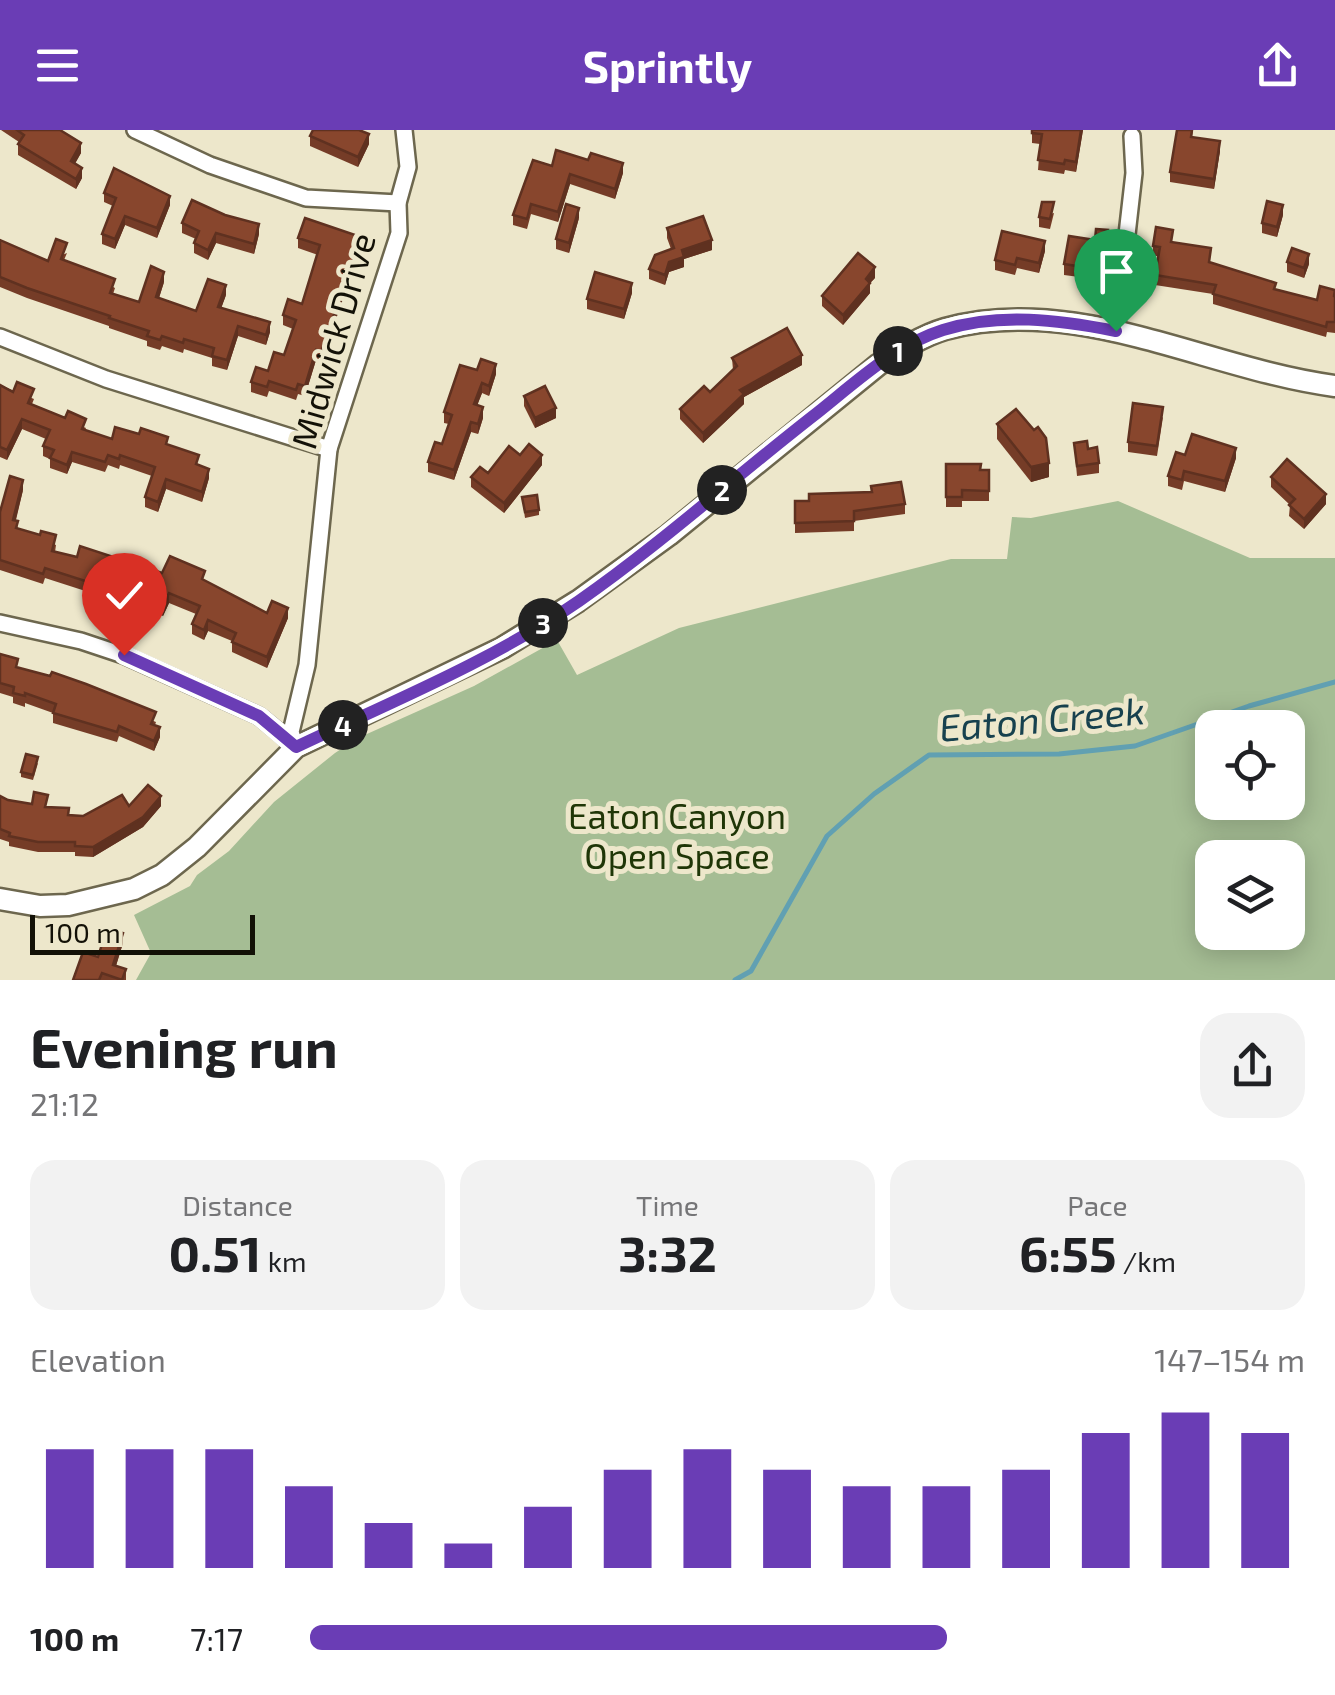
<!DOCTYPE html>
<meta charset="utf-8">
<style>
:root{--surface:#fff;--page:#f2f2f2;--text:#202124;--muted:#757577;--accent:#6a3db5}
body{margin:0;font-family:"Exo 2",sans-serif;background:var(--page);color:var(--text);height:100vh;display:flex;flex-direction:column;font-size:38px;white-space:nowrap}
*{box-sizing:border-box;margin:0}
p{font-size:32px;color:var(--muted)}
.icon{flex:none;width:55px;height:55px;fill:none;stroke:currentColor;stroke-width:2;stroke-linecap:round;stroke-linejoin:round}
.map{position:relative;height:850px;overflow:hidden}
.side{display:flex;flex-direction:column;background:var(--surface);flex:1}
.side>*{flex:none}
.buttons{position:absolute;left:1195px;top:580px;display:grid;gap:20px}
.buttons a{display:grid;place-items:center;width:110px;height:110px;border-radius:20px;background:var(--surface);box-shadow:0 5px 25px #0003;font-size:50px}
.scale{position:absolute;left:30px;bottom:25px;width:225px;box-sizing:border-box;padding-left:10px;border:5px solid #131107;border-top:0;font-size:28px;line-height:35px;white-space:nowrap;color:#131107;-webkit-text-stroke:8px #ede7cb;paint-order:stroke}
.pin{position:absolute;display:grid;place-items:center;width:85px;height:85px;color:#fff;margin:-102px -42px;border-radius:50% 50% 50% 0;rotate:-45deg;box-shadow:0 0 10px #0007}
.pin .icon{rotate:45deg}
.km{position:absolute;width:50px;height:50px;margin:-25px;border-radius:50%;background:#222;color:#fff;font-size:28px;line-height:50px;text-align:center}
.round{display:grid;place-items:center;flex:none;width:105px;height:105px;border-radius:30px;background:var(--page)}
.head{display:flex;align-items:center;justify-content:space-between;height:170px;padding:0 30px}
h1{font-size:55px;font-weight:700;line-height:75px}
.figures{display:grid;grid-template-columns:repeat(3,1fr);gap:15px;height:170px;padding:10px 30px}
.figures div{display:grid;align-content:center;border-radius:25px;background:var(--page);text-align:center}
.figures b{font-size:50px;font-weight:700}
.figures small{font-size:28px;font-weight:400}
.figures p{font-size:28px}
.chart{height:280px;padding:20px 30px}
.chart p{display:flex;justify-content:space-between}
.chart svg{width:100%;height:180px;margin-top:10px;stroke:var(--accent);stroke-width:6}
ul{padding:0 30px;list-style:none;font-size:32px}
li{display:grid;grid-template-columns:160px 120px 1fr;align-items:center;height:75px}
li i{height:25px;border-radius:12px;background:var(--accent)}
header{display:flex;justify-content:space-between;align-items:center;height:130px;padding:0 30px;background:var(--accent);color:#fff;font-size:45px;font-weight:700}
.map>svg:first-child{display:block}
.green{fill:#a5bd94;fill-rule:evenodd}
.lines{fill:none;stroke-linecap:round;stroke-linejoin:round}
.stream{stroke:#61a0b2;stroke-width:5}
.minor-casing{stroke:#6d674e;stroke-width:20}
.major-casing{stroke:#6d674e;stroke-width:25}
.minor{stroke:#fff;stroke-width:15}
.major{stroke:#fff;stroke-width:20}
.wall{fill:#753c27}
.shaded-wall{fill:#5f3120}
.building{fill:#88462d;stroke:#5f3120;stroke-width:2.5}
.route-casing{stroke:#fff;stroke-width:20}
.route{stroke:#6a3db5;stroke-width:12}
.labels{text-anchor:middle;stroke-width:10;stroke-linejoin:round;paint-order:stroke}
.street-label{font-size:35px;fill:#131107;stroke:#ede7cb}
.park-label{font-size:35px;fill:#1f3607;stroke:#ede7cb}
.water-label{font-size:38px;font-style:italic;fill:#17414e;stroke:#ede7cb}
</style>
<header><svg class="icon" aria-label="menu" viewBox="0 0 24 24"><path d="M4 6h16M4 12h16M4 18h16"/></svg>Sprintly<svg class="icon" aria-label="share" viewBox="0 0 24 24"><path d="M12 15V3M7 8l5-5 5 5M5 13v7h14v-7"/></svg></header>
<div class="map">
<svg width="1335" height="850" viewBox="0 0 1335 850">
<rect width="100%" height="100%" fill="#ede7cb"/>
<path class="green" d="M1118,371l132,57h85v422h-1199l15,-27 -17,-38 56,-29 7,-11 32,-24 45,-49 61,-49 23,-15 116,-52 83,-46 20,35 102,-47 272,-69h56l5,-42 19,1zM1212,598h76v74h-76zM1212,728h76v74h-76z"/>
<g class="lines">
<polyline class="stream" points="735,850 751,841 827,706 874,664 929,625 1059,624 1135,616 1249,576 1335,552"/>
<defs>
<g id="minor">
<polyline points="135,0 210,35 306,68 398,73"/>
<polyline points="1116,201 1134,43 1132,6"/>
<polyline points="0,207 106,249 329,319"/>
<polyline points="0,493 81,511 123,525 259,586 293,614"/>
<polyline points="296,617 291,602 307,535 329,319 399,103 398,73 408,37 404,0"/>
</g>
<path id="major" d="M0,769l40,7 28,-1 66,-16 28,-14 35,-28 99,-100 206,-99 76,-47 91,-66 209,-170c21,-14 43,-29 67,-36 133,-36 261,40 390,57"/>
</defs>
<use href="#minor" class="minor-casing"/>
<use href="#major" class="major-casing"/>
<use href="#minor" class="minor"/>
<use href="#major" class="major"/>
</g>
<g class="wall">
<polygon points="1,0 60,0 81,23 75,33 82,48 76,59 18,25 18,14 19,12"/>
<polygon points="361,0 369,14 358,37 310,16 310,6"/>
<polygon points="1032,0 1083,0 1076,42 1065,40 1064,44 1038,40 1040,14 1032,13"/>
<polygon points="1177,0 1193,0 1192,7 1220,21 1214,59 1170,52 1170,42"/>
<polygon points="552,36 623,43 615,69 570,54 558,92 531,84 527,99 513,95 513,85"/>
<polygon points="104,63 170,75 157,108 125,95 115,119 102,114 102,104 113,76 104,72"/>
<polygon points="1054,83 1050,99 1039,97 1039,87"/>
<polygon points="1283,85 1277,107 1262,103 1262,93"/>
<polygon points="579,88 569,123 556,119 556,109"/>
<polygon points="182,93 259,104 254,124 216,113 208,130 194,123 194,113 196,109 182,103"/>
<polygon points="667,98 712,120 684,129 684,137 669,142 665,155 649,149 649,139 671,119 667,108"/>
<polygon points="298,108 361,117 321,232 316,230 305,266 298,264 296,270 269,261 267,267 251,262 251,252 268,241 284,225 293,199 283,195 283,185 302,174 318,125 298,118"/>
<polygon points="0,110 48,131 67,123 64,130 115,158 113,164 139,172 164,152 159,168 196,181 226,165 221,178 270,202 266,215 238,206 227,240 212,236 212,228 184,219 183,223 162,216 160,220 147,216 147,211 109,198 109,196 27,168 0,157"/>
<polygon points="1095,110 1108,110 1102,150 1064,145 1064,134"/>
<polygon points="1173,112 1211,132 1276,159 1317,170 1335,160 1335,203 1327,202 1326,207 1213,174 1213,164 1155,155 1158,126 1153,126 1153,116"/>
<polygon points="1045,121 1039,143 1017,138 1015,145 995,140 995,130"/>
<polygon points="1287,132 1309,134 1304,148 1287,142"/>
<polygon points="875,148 870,153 870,163 843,195 822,176 822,166"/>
<polygon points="632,163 624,189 587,179 587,169"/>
<polygon points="732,228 802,235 744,267 744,274 703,313 680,289 680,279 710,262 733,240"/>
<polygon points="477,240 496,244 489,266 482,263 477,275 483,288 478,304 471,302 454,350 428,342 428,332 442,314 449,294 444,293 444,282"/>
<polygon points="0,255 34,269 32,274 86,298 85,300 112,309 168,315 199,335 209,348 202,372 166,359 158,382 145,377 145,367 152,346 120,335 119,339 108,335 105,342 72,332 67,344 50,338 50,329 43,326 43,316 46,309 22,299 7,330 0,327"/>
<polygon points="524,266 556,288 535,298 524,276"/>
<polygon points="1163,287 1157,326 1128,322 1128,312"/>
<polygon points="997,294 1049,347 1031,352 997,309"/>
<polygon points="1074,313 1088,319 1099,333 1099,343 1077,346"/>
<polygon points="520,325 542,335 504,383 471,357 471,347 488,343"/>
<polygon points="1185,325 1236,328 1225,362 1184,351 1182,360 1168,356 1168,346"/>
<polygon points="946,334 989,340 989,371 962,371 962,377 946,377"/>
<polygon points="1271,347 1326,374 1304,399 1289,386 1290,375 1271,357"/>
<polygon points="23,360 16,390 18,399 56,415 55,422 77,427 205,451 267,483 288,488 267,538 232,522 232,511 208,501 204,510 192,504 192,494 196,484 169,473 163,486 45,448 43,454 0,440 0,382"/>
<polygon points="522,367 539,380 539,385 525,388"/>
<polygon points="795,371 905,374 905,384 854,391 854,401 795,403"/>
<polygon points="0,524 18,538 156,592 155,595 160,607 154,621 119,606 117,612 53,593 53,583 25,573 25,577 13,573 13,567 0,563"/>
<polygon points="38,633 33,650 21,647 21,642"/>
<polygon points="0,666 8,670 48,678 68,685 83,686 129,676 161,676 143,697 93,727 75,726 75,722 38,722 9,716 9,712 0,709"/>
<polygon points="123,813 116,836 126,839 126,850 73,850 98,827"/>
</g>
<g class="shaded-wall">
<polygon points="1081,0 1083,0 1076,42 1076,32"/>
<polygon points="369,4 369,14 358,37 358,27"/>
<polygon points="1220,11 1220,21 1214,59 1214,49"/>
<polygon points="81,13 81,23 71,41 71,31"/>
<polygon points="623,33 623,43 615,69 615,59"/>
<polygon points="82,38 82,48 76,59 76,49"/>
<polygon points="570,44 570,54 558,92 558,82"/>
<polygon points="170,66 170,75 157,108 157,98"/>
<polygon points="1283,75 1283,85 1277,107 1277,97"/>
<polygon points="579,78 579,88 569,123 569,113"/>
<polygon points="125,86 125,95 115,119 115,109"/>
<polygon points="259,94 259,104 254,124 254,114"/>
<polygon points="1108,100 1108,110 1102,150 1102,140"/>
<polygon points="216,103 216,113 208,130 208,120"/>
<polygon points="361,107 361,117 321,232 321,222"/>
<polygon points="712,110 712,120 684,129 684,137 669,142 665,155 665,145 669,132 682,120"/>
<polygon points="1045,111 1045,121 1039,143 1039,133"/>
<polygon points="1309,124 1309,134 1304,148 1304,138"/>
<polygon points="875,137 875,148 870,153 870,163 843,195 843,185 866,149"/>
<polygon points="164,142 164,152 156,177 156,167"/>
<polygon points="632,153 632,163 624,189 624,179"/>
<polygon points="226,155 226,165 218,187 218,177"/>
<polygon points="270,192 270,202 266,215 266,205"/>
<polygon points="238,196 238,206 227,240 227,230"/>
<polygon points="316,220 316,230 305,266 305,256"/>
<polygon points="802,225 802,235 744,267 744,274 703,313 703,303 740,260"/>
<polygon points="496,234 496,244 489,266 489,256"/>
<polygon points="482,253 482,263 474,284 474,274"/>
<polygon points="483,277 483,288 478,304 478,294"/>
<polygon points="556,278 556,288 535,298 535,288"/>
<polygon points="22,289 22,299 7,330 7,320"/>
<polygon points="471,292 471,302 454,350 454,340"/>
<polygon points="1236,318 1236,328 1225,362 1225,351"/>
<polygon points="72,322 72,332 67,344 67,335"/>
<polygon points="542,325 542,335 504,383 504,373"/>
<polygon points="1049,333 1049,347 1031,352 1031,337"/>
<polygon points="209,339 209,348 202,372 202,362"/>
<polygon points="166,349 166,359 158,382 158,372"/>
<polygon points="23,350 23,360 13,400 13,390"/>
<polygon points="1326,364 1326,374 1304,399 1304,389"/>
<polygon points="169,463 169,473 163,486 163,476"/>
<polygon points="288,478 288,488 267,538 267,527"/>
<polygon points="208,490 208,501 204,510 204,500"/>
<polygon points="160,597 160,607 154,621 154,611"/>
<polygon points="161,666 161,676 143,697 93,727 93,717"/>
<polygon points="123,803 123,813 113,845 113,835"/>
</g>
<g class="building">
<polygon points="17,0 60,0 81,13 71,31 82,38 76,49 18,14 24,5"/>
<polygon points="313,0 359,0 369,4 358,27 310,6"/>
<polygon points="1032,0 1081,0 1076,32 1065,30 1064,34 1038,30 1042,4 1032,3"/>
<polygon points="1177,0 1192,0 1191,7 1220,11 1214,49 1170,42"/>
<polygon points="556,20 588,30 591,23 623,33 615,59 570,44 558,82 531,74 527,89 513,85 533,30 552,36"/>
<polygon points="114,38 170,66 157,98 125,86 115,109 102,104 116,68 104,63"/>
<polygon points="192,70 225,85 259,94 254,114 216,103 208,120 194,113 199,101 182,93"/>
<polygon points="1267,71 1283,75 1277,97 1262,93"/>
<polygon points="1042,72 1054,72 1050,89 1039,87"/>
<polygon points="566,74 579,78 569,113 556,109"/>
<polygon points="703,86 712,110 682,120 684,127 669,132 665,145 649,139 655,125 674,118 667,98"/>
<polygon points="305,88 361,107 321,222 316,220 305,256 298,254 296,260 269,251 267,257 251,252 256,237 268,241 274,222 284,225 296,190 283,185 288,169 302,174 320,115 298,108"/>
<polygon points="1156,97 1173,100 1171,112 1211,118 1209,132 1276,153 1274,159 1317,170 1320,156 1335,160 1334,166 1335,167 1335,192 1327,192 1326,197 1213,164 1216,155 1155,145 1160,117 1153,116"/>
<polygon points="1096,99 1108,100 1102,140 1064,134 1069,106 1095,110"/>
<polygon points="1002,101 1045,111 1039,133 1017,128 1015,135 995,130"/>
<polygon points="56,109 67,113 61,129 115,149 110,163 139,172 151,136 164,142 156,167 196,181 208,149 226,155 218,177 270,192 266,205 238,196 227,230 212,226 214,218 184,209 183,213 162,206 160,210 147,206 149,201 109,188 110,186 27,158 0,147 0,110 48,131"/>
<polygon points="1292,118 1309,124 1304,138 1287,132"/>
<polygon points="858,123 875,137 866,149 870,153 843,185 822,166"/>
<polygon points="595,142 632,153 624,179 587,169"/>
<polygon points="787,198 802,225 740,260 744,264 703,303 680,279 704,256 710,262 737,236 732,228"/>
<polygon points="481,229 496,234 489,256 482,253 474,274 483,277 478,294 471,292 454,340 428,332 435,312 442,314 452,285 444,282 460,235 477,240"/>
<polygon points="17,252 34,259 28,273 65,288 68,281 86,289 82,299 112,309 115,297 139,304 141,298 168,307 166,314 199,325 196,334 209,339 202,362 166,349 158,372 145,367 155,337 120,325 119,329 108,325 105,332 72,322 67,335 50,328 54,320 43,316 50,300 22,289 7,320 0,317 0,255 13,262"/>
<polygon points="545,256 556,278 535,288 524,266"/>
<polygon points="1133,273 1163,277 1157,316 1128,312"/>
<polygon points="1016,279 1034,300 1038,297 1046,308 1049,333 1031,337 997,294"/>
<polygon points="1192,304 1236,318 1225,351 1184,341 1182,350 1168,346 1176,322 1185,325"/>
<polygon points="1087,311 1088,319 1097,317 1099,333 1077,336 1074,313"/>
<polygon points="529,314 542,325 504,373 471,347 480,337 488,343 509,316 520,325"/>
<polygon points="1287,329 1326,364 1304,389 1289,375 1295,369 1271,347"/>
<polygon points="946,334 981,334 980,340 989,340 989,361 962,360 962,367 946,367"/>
<polygon points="10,346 23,350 13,390 18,391 16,398 40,405 41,401 56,405 52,421 77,427 80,416 162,443 170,426 205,441 202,449 267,483 272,471 288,478 267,527 232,512 236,503 208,490 204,500 192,494 200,476 169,463 163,476 45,438 43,444 0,430 0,382"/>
<polygon points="901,352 905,374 854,381 854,391 795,393 795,371 809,371 809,364 872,362 871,356"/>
<polygon points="537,365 539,380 525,382 522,367"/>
<polygon points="0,524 18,529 16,537 50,546 52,542 86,554 156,582 151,594 160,597 154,611 119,596 117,602 53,583 56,574 25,563 25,566 13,563 14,557 0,553"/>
<polygon points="26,624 38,627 33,645 21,642"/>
<polygon points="148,655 161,666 143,687 93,717 75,716 75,712 38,712 9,706 10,703 0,699 0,666 8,670 32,674 34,662 48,665 45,677 69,678 68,685 83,686 122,665 129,676"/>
<polygon points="107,798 123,803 113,835 126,839 122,850 102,843 99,850 73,850 83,822 98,827"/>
</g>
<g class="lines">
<defs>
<path id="route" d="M124,525l135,61 37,31c95,-45 196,-86 283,-146 83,-58 158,-126 238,-188 39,-31 78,-68 126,-83 56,-18 116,-10 173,1"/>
</defs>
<use href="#route" class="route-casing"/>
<use href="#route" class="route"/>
</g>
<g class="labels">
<g class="street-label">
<text transform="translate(334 211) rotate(-74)" y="12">Midwick Drive</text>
</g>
<g class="park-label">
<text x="677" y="699">Eaton Canyon<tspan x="677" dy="40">Open Space</tspan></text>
</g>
<g class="water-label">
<text transform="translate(1042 590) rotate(-5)" y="13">Eaton Creek</text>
</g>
</g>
</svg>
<div class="buttons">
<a><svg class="icon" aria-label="locate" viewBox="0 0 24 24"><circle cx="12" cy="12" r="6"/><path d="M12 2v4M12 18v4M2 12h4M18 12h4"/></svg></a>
<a><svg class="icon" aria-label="layers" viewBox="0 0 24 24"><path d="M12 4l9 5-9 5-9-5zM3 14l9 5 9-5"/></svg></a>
</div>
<div class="scale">100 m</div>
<div class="pin" style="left:1116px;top:201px;background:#1e9e55"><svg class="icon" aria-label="arrive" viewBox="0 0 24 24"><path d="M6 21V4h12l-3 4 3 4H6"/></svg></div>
<div class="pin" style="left:124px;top:525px;background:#d93025"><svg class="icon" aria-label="check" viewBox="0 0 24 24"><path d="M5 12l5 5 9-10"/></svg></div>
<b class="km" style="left:898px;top:221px">1</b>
<b class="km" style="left:722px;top:360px">2</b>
<b class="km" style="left:543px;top:493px">3</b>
<b class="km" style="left:343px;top:595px">4</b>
</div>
<section class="side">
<div class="head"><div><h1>Evening run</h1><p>21:12</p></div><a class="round"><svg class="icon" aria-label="share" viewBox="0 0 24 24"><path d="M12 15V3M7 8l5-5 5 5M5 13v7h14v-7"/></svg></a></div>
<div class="figures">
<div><p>Distance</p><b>0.51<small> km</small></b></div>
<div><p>Time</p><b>3:32</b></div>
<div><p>Pace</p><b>6:55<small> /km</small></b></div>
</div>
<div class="chart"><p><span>Elevation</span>147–154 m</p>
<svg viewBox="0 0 160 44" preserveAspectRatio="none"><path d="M5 44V15M15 44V15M25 44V15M35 44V24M45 44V33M55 44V38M65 44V29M75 44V20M85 44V15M95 44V20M105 44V24M115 44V24M125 44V20M135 44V11M145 44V6M155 44V11"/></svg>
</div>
<ul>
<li><b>100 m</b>7:17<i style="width:64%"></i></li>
</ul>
</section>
